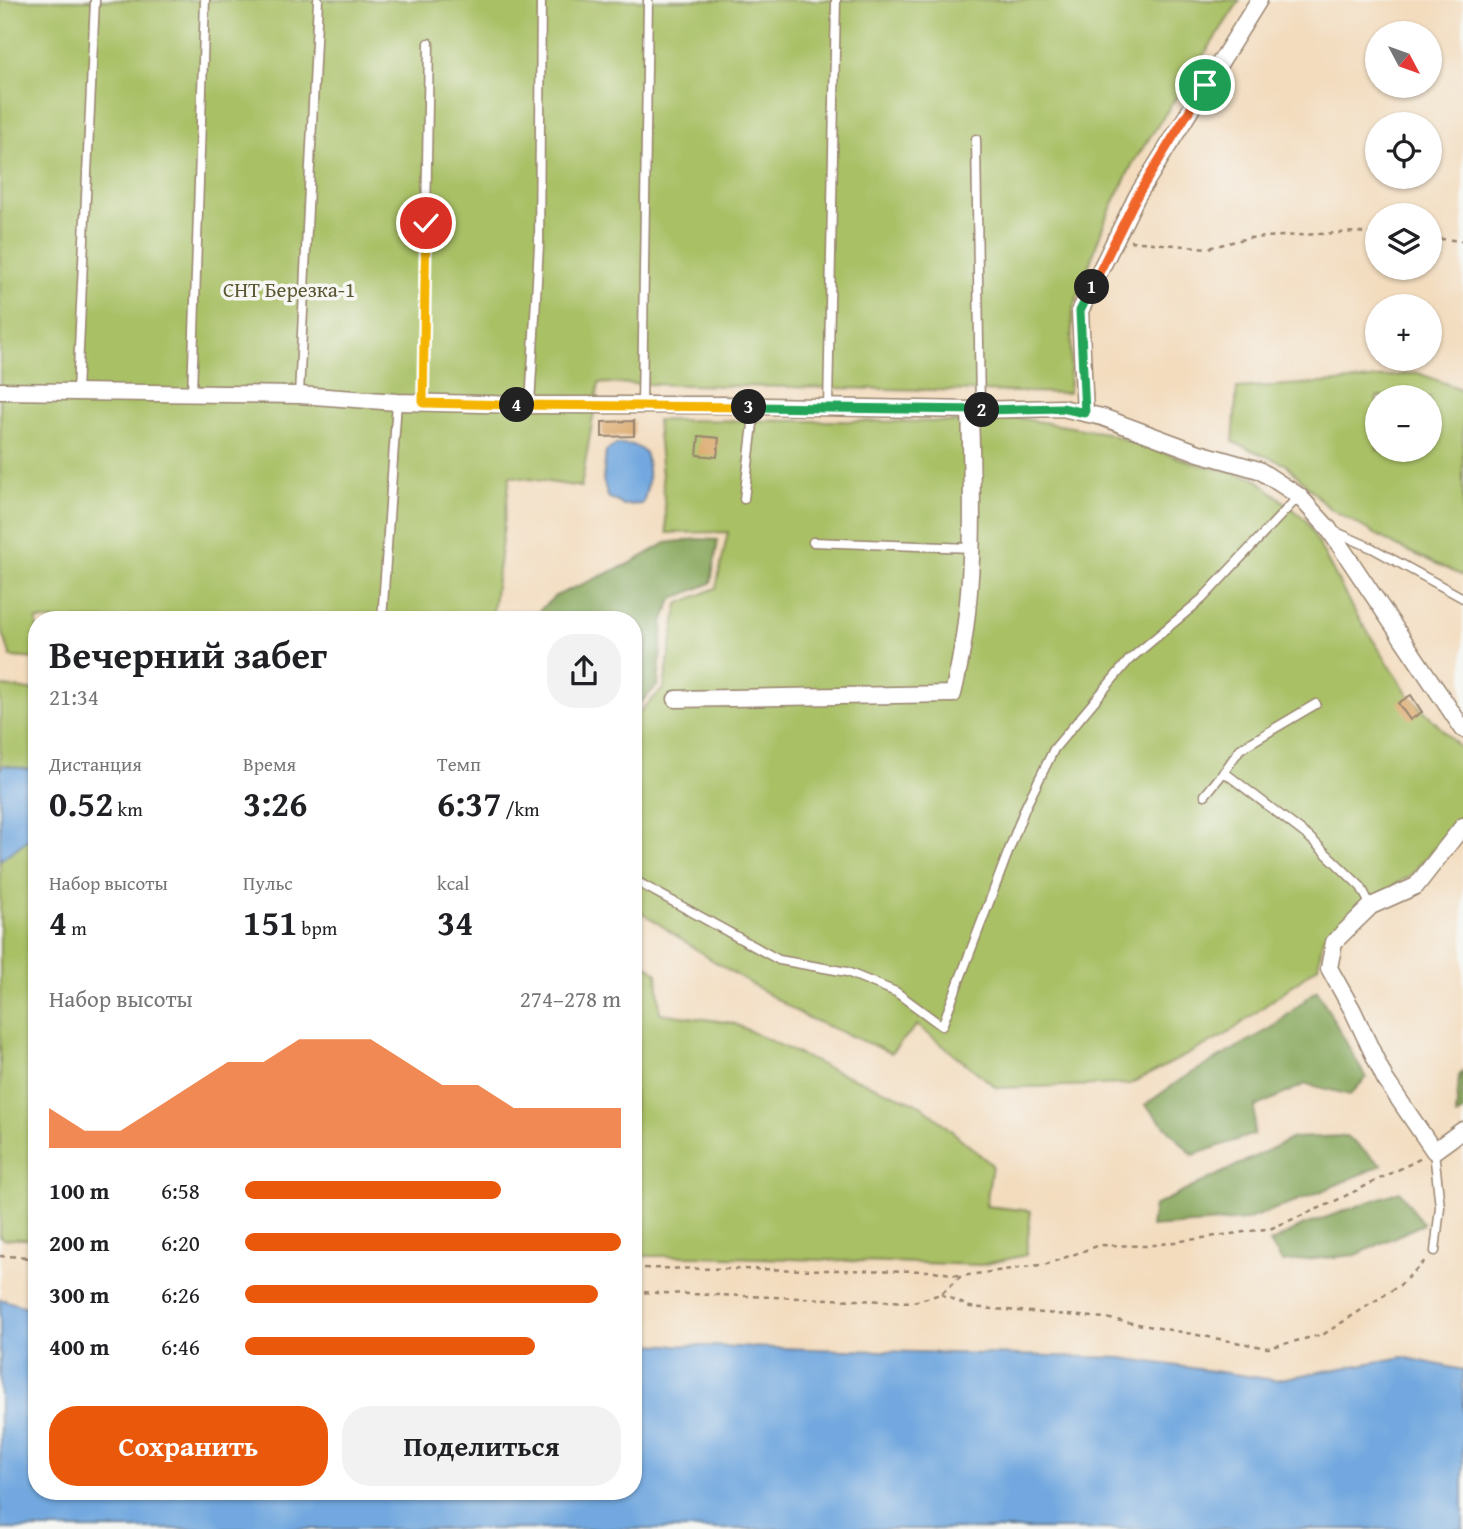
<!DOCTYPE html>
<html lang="ru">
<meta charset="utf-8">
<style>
:root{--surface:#fff;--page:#f2f2f2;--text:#202124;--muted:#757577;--accent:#ea580c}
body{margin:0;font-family:"Gentium Book Plus",serif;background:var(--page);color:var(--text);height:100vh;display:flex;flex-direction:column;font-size:26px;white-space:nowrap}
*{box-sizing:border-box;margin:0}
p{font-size:23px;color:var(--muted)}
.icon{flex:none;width:38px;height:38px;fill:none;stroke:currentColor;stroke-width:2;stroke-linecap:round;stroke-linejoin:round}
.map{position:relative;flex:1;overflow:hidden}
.drawer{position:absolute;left:28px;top:611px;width:614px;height:889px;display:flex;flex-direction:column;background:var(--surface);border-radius:28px;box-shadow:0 2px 5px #0004}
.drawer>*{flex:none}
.needle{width:46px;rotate:131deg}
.fabs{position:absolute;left:1365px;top:21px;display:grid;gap:14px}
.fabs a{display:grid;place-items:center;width:77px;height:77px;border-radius:50%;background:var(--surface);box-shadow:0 2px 5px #0004;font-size:35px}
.pin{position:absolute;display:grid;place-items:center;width:60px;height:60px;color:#fff;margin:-30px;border:4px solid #fff;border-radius:50%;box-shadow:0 2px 7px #0007}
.km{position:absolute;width:35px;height:35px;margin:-18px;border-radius:50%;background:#222;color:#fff;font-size:19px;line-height:35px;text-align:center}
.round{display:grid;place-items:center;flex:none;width:74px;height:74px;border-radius:28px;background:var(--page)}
.overview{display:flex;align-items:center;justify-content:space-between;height:119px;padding:0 21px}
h1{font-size:38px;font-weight:700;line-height:52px}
.figures{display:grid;grid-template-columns:repeat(3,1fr);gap:10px;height:119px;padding:7px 21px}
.figures div{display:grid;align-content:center}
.figures b{font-size:35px;font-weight:700}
.figures small{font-size:19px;font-weight:400}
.figures p{font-size:19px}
.chart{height:196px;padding:14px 21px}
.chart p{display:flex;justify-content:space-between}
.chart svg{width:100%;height:126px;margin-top:7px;fill:var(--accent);opacity:.7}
.primary-button{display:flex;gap:14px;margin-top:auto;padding:14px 21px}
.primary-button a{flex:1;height:80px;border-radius:28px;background:var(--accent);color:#fff;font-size:28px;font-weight:700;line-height:80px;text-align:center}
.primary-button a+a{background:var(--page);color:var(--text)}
ul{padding:0 21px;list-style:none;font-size:23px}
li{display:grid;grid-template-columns:112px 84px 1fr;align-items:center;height:52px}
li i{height:18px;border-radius:9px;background:var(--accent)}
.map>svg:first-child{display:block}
.green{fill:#a9c065;stroke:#727542;stroke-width:2;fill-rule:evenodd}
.forest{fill:#86a65a;stroke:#60683c;stroke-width:2}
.water{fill:#72a8df;stroke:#56697e;stroke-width:2}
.building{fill:#daa565}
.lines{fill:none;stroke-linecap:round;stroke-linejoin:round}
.service-casing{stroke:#97836e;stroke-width:11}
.minor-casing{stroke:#97836e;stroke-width:19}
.path{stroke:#97836e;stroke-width:2.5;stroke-dasharray:5 5;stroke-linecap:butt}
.service{stroke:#fff;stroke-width:8}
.minor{stroke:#fff;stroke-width:16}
.split-1-casing{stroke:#fff;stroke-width:14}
.split-2-casing{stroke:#fff;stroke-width:14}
.split-3-casing{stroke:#fff;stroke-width:14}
.split-4-casing{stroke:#fff;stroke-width:14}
.split-5-casing{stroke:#fff;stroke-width:14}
.split-1{stroke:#f0652b;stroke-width:9}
.split-2{stroke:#22a559;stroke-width:9}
.split-3{stroke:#22a559;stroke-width:9}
.split-4{stroke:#f5b400;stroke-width:9}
.split-5{stroke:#f5b400;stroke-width:9}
.labels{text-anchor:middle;stroke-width:7;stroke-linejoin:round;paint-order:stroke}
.park-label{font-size:21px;fill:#5c5733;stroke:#f6f6f2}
</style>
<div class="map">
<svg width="1463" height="1529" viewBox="0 0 1463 1529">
<rect width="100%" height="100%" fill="#f6f6f2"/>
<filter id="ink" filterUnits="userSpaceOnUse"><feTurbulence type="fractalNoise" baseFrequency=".0143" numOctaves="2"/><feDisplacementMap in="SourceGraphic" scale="14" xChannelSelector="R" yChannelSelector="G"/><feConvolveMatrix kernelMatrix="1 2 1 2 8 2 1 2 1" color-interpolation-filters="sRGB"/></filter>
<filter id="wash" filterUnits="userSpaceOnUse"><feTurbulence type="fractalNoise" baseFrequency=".00686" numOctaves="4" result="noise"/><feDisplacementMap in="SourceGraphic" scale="28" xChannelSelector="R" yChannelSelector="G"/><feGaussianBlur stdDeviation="1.57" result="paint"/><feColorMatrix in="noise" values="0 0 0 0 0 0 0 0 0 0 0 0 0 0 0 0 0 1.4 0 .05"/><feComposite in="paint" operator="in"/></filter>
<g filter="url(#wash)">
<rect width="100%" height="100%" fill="#f3dcbe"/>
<g class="green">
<polygon points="0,0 1240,0 1133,163 1106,218 1073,310 1069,393 599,383 581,487 510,476 492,619 37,620 37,659 11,657 0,624"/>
<path d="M1418,373l45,17v186l-66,-30 -68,-38 -42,-43 -54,-23 4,-54 116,-7zM1430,397v53h-53v-53z"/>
<polygon points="1018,418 1106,433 1197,464 1255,478 1306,520 1351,606 1408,694 1463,751 1463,815 1411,875 1357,910 1323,938 1318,966 1226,1035 1130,1084 997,1088 917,1025 891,1053 806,1017 712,960 634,907 634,717 664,688 678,604 716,588 728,532 667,533 657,420 961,422"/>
<polygon points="0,686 37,691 37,771 3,765 0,770"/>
<polygon points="37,833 37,1239 3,1239 0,1237 0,860"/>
<polygon points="634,956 657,973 660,1013 733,1023 828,1068 921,1105 992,1165 986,1206 1031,1211 1026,1255 981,1265 696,1256 634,1256"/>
</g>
<g class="forest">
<polygon points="697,539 718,540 711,583 672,599 663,622 658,685 634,709 634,620 530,619 555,596 629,564 666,543"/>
<polygon points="1317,990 1366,1078 1350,1095 1306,1084 1255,1107 1254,1134 1193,1155 1145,1105 1183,1078 1273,1027"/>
<polygon points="1463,1071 1463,1112 1456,1116 1459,1076"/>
<polygon points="1346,1136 1382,1165 1322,1191 1246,1220 1151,1227 1154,1206 1293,1138"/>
<polygon points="1400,1191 1423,1224 1356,1255 1282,1262 1270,1243 1302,1226"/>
</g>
<g class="water">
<path d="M617,444l16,1 12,7c5,18 5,34 -3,52l-19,1 -15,-8 -5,-17 3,-29z"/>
<polygon points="3,765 37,771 37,833 0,860 0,770"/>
<polygon points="0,1299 37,1310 37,1491 634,1491 634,1345 636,1344 1122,1358 1275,1380 1403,1357 1463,1370 1463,1529 0,1529"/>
</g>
<g id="blocks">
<g class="building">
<polygon points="634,421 634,436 602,437 602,422"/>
<polygon points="699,436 719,438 717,457 697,455"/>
<polygon points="1411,695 1422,712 1410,720 1398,703"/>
</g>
</g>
</g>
<g filter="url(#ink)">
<use href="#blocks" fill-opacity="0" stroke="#97836e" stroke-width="2"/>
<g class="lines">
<defs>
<g id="service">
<polyline points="976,139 980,410"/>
<polyline points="77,392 95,0"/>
<polyline points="192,394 205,0"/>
<polyline points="299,395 318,0"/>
<polyline points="423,403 429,43"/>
<polyline points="530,405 539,245 541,0"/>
<polyline points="642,405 648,0"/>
<polyline points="828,408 836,0"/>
<polyline points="744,499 755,407"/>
<polyline points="1334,531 1372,548 1463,598"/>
<polyline points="813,542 971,548"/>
<polyline points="382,620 397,402"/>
<polyline points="1224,772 1240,749 1316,704"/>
<polyline points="1205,795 1224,772 1309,837 1361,887 1371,906"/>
<polyline points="634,880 779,960 847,972 896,992 942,1026 1025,808 1054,749 1129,660 1202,599 1299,496"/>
<polyline points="1434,1151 1440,1207 1435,1251"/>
</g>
<g id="minor">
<polyline points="0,391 299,395 397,402 530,405 723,405 970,410 1062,408 1102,417 1199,453 1259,470 1299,496 1328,528 1463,729"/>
<polyline points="1085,413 1080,311 1137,196 1259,0"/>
<path d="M676,699l277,-5c23,-93 20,-189 17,-284"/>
<polyline points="1463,826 1416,886 1371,906 1334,942 1329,968 1353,1011 1385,1079 1434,1151 1463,1130"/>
</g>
</defs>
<use href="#service" class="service-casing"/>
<use href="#minor" class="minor-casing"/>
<g class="path">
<polyline points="1430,238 1463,241"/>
<polyline points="1130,241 1208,248 1248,238 1356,232 1377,234"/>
<polyline points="0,1256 37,1257"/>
<polyline points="24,1257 37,1263"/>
<polyline points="634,1268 934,1271 961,1276"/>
<polyline points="634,1292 913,1302 941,1294 961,1276 1047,1264 1100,1245 1147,1246 1272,1228 1329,1204 1422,1158"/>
<polyline points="941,1294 970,1307 1105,1318 1268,1348 1324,1334 1400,1285 1427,1259"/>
</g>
<use href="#service" class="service"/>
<use href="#minor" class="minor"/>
</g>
</g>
<g class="lines" filter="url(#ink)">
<defs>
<polyline id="split-1" points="1092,287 1137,196 1205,85"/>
<polyline id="split-2" points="982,410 1062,408 1085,413 1080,311 1092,287"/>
<polyline id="split-3" points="749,407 982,410"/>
<polyline id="split-4" points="517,405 749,407"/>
<polyline id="split-5" points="426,223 423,403 517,405"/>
</defs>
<use href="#split-1" class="split-1-casing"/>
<use href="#split-2" class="split-2-casing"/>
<use href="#split-3" class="split-3-casing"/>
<use href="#split-4" class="split-4-casing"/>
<use href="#split-5" class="split-5-casing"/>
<use href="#split-1" class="split-1"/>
<use href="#split-2" class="split-2"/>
<use href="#split-3" class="split-3"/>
<use href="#split-4" class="split-4"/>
<use href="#split-5" class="split-5"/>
</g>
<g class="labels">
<g class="park-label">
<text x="289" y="297">СНТ Березка-1</text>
</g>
</g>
</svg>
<div class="fabs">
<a><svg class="needle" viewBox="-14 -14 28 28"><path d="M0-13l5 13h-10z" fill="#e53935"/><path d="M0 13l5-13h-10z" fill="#757577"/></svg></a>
<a><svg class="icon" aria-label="locate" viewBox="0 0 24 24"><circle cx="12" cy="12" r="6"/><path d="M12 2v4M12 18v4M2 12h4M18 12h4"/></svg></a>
<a><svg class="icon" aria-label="layers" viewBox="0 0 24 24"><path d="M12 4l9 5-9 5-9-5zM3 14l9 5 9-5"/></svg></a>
<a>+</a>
<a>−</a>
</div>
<div class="pin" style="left:1205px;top:85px;background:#1e9e55"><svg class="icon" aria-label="arrive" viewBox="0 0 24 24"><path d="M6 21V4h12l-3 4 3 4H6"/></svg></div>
<div class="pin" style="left:426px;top:223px;background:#d93025"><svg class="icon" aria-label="check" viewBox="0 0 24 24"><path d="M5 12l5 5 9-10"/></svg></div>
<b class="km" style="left:1092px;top:287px">1</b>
<b class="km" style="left:982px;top:410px">2</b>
<b class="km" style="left:749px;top:407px">3</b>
<b class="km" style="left:517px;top:405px">4</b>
<section class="drawer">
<div class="overview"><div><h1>Вечерний забег</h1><p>21:34</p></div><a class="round"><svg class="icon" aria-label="share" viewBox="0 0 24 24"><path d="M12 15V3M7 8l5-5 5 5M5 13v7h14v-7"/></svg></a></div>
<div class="figures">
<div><p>Дистанция</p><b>0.52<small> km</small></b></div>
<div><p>Время</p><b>3:26</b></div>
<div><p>Темп</p><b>6:37<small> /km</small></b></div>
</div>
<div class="figures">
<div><p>Набор высоты</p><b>4<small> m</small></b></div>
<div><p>Пульс</p><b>151<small> bpm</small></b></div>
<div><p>kcal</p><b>34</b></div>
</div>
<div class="chart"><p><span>Набор высоты</span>274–278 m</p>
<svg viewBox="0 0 160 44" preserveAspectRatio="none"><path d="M0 44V30L10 38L20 38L30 30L40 22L50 14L60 14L70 6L80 6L90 6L100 14L110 22L120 22L130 30L140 30L150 30L160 30V44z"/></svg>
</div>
<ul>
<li><b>100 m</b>6:58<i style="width:68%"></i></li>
<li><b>200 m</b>6:20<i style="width:100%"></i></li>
<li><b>300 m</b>6:26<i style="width:94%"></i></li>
<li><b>400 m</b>6:46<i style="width:77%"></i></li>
</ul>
<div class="primary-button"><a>Сохранить</a><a>Поделиться</a></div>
</section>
</div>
